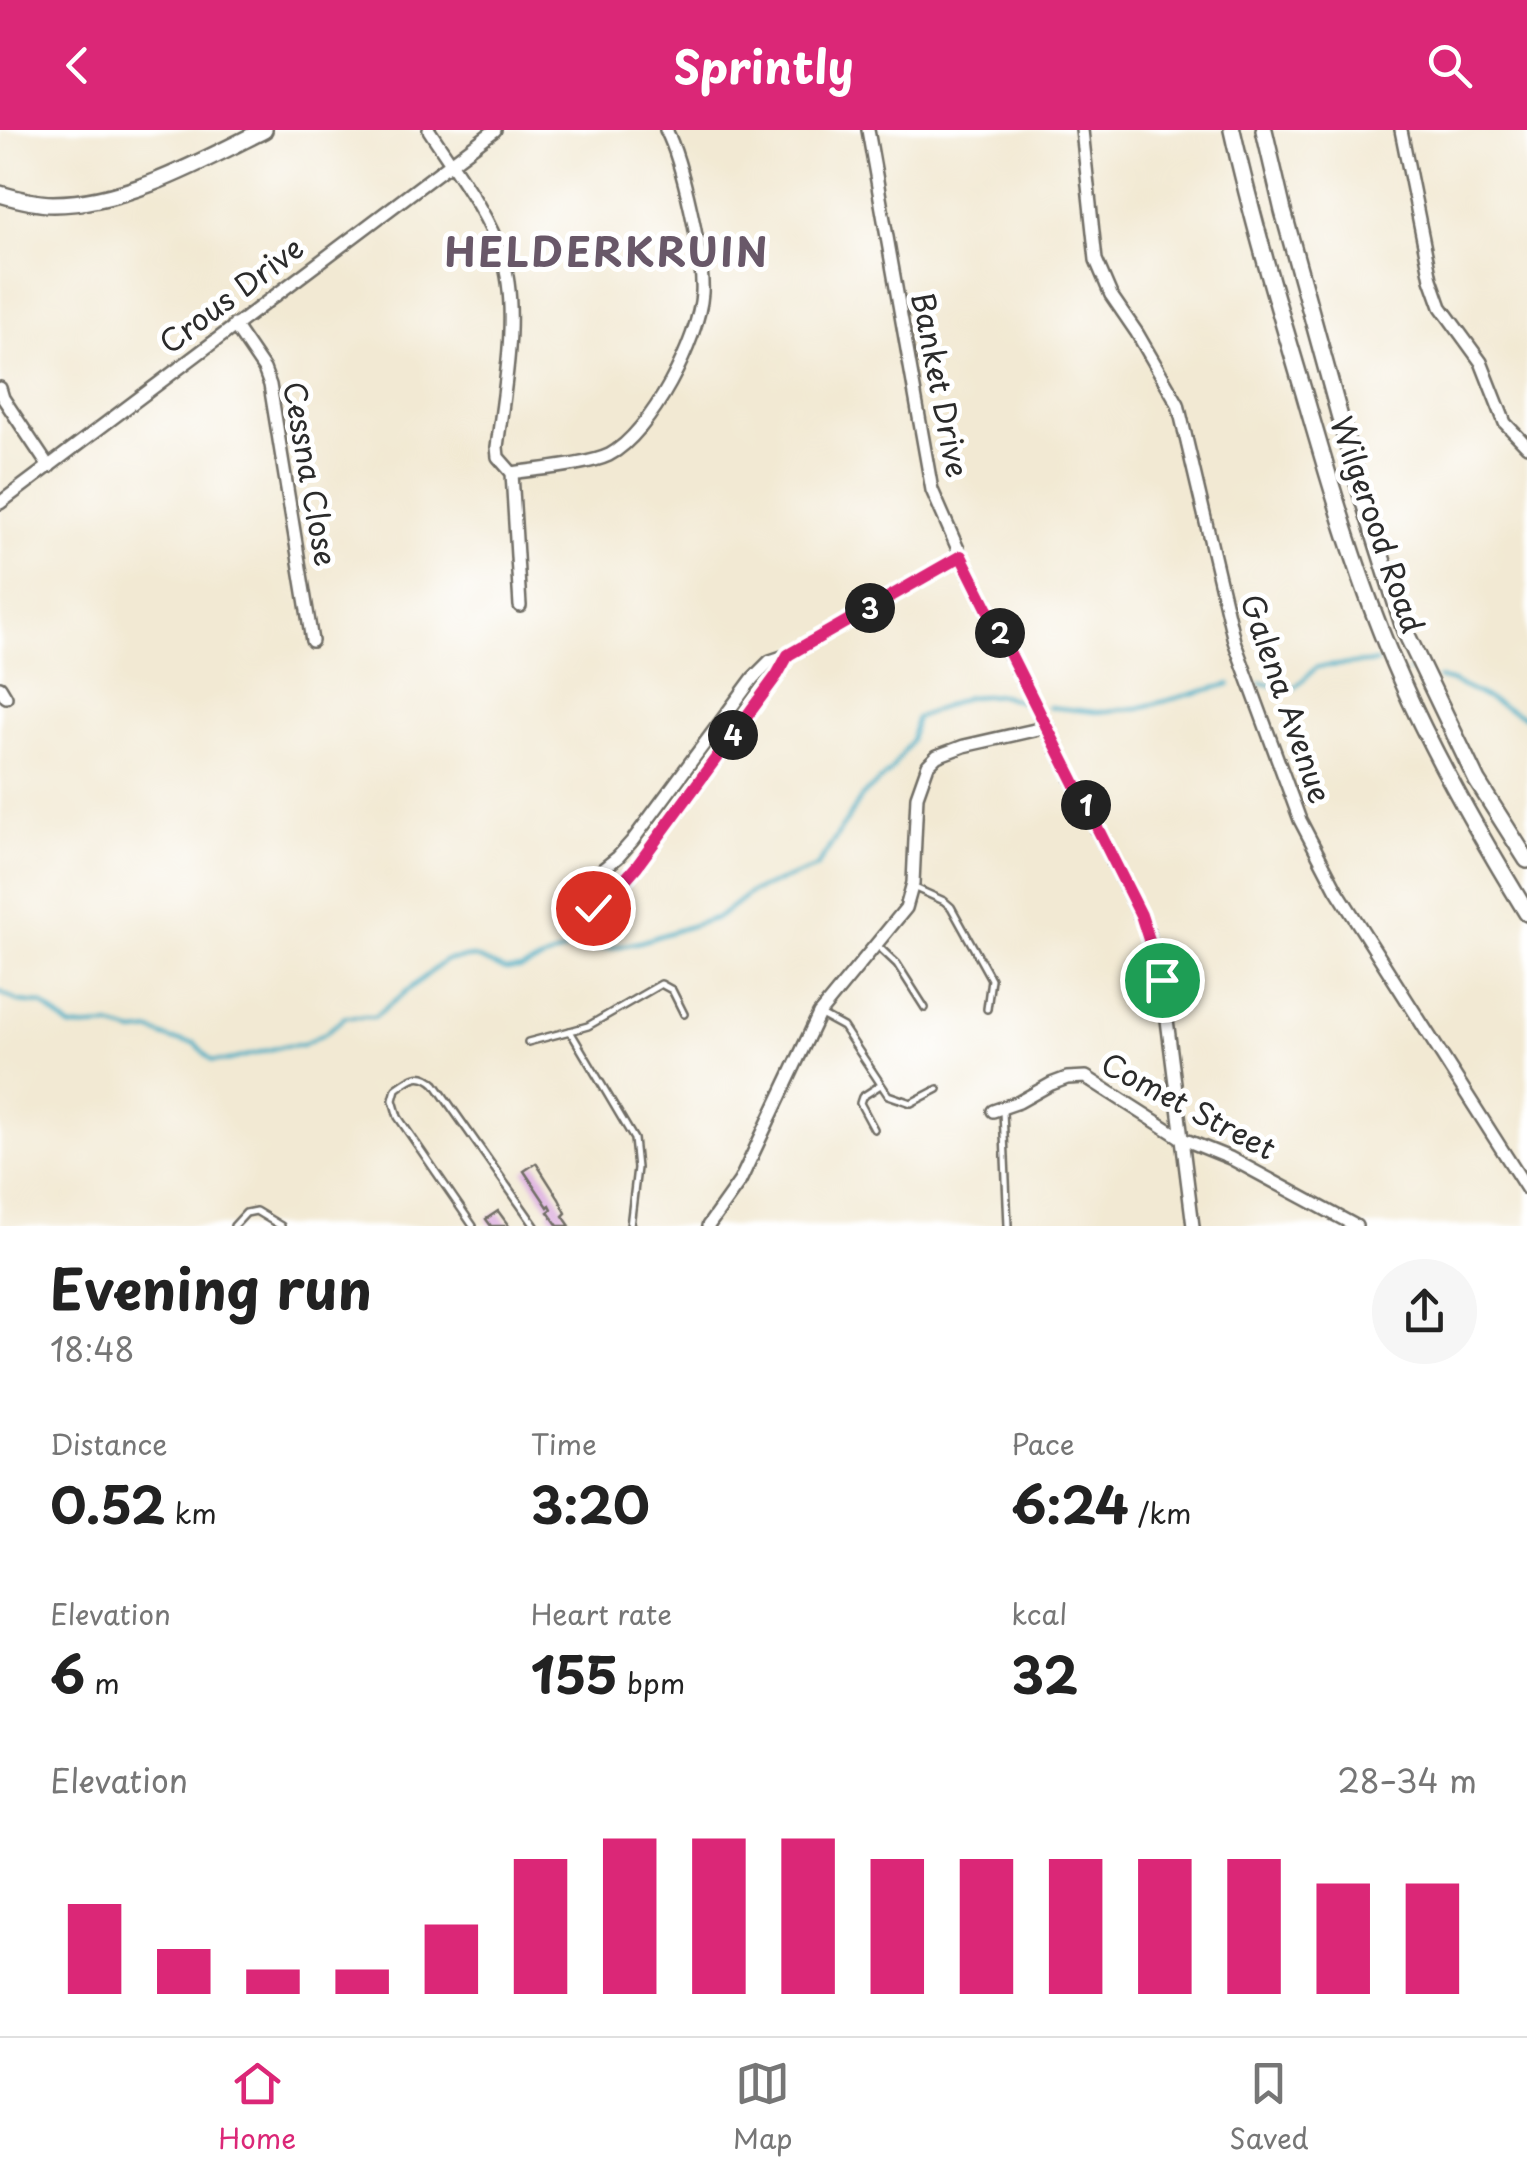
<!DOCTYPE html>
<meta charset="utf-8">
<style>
:root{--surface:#fff;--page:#f6f6f6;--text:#222;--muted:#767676;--line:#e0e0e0;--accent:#db2777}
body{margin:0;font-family:"Playpen Sans",sans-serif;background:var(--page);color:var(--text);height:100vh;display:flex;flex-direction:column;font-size:38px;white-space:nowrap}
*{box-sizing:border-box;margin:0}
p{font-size:32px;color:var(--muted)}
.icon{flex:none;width:55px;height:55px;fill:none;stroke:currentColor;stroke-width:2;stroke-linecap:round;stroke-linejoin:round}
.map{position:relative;height:1096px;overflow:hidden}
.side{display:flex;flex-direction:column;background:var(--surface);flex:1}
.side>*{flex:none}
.pin{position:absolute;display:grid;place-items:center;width:85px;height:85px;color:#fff;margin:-42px;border:5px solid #fff;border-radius:50%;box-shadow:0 2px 10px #0007}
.km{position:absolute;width:50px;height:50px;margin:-25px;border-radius:50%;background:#222;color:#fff;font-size:28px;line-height:50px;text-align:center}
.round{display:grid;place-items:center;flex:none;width:105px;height:105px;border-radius:52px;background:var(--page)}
.summary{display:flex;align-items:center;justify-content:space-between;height:170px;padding:0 50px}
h1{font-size:55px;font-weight:700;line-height:75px}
.metrics{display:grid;grid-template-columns:repeat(3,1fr);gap:15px;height:170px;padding:10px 50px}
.metrics div{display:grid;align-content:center}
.metrics b{font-size:50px;font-weight:700}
.metrics small{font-size:28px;font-weight:400}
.metrics p{font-size:28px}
.chart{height:280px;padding:20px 50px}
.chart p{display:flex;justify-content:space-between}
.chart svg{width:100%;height:180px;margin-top:10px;stroke:var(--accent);stroke-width:6}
header{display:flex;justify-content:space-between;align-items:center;height:130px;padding:0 50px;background:var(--accent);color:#fff;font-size:45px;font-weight:700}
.dock{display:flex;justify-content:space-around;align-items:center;height:140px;border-top:2px solid var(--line);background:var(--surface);font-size:28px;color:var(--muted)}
.dock a{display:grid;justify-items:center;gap:5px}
.dock .current{color:var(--accent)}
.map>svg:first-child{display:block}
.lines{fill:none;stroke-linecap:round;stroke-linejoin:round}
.stream{stroke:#44acc3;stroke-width:4}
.building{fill:#dbabdd}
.lane-casing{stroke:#716e66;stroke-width:10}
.street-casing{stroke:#716e66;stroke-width:16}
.secondary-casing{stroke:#716e66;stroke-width:20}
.lane{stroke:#fff;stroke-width:5}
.street{stroke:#fff;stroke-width:11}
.secondary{stroke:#fff;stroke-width:15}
.route-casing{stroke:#fff;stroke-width:20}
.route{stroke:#db2777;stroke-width:12}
.labels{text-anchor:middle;stroke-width:10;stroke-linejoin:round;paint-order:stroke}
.street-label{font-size:30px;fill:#2b2b2b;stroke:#fff}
.district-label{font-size:40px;font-weight:bold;letter-spacing:2.5px;fill:#695869;stroke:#fff}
</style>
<header><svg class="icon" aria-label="back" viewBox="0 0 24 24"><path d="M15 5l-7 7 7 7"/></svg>Sprintly<svg class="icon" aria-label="search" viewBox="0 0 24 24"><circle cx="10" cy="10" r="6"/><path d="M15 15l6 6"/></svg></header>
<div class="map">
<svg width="1527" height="1096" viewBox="0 0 1527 1096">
<rect width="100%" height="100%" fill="#fff"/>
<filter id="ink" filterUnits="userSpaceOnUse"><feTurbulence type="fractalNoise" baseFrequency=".01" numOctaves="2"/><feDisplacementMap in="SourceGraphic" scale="20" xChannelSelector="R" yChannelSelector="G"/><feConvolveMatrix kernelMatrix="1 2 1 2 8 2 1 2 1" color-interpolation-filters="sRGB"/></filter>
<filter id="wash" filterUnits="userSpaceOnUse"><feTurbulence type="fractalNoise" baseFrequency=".0048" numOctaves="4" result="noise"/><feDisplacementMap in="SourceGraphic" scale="40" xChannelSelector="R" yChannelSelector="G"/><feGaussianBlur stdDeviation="2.25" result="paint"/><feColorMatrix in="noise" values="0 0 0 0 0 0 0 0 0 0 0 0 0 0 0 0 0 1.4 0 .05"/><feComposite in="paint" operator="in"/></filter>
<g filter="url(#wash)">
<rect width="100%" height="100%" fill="#f2e9d3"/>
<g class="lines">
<g class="stream">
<polyline points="1409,541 1411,541"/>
<polyline points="1438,548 1453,552 1527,588"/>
<polyline points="1261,553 1294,558 1317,537 1377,532"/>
<polyline points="1049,577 1096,582 1138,578 1230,554"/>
<polyline points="0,862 19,872 42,874 71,898 109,896 135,903 152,901 172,910 195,913 212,931 227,931 283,916 302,915 327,902 345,887 374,887 446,830 474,827 505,840 521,839 569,819 610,818 640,812 719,787 751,762 817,737 863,665 890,642 911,610 916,588 967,567 1001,565 1025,573"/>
</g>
</g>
<g id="blocks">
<g class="building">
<polygon points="536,1033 559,1069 566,1083 563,1086 570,1096 558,1096 548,1082 552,1079 550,1075 548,1077 524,1041"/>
<polygon points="498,1081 509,1096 491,1096 486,1089"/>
</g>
</g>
</g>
<g filter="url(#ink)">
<use href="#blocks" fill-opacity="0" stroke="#716e66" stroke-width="2.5"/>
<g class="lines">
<defs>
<g id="lane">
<polyline points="913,757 944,771 951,777 991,849 987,879"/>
<polyline points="879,817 897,834 925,878"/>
<polyline points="821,885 843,897 888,965 911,973 938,959"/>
<polyline points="528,912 570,901"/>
<polyline points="1003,981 1008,1096"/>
<polyline points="874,999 860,973 862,967 879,956"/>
<polyline points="234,1096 246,1083 256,1081 281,1096"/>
<path d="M473,1096l-75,-109 -5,-17 3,-11c15,-11 24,-19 39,-5l100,142"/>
<polyline points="630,1096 637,1038 634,1009 570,901 588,896 661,854 672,860 684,884"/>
</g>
<g id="street">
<path d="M429,0c26,40 58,81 73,126 18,53 2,136 -5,191l1,10 14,16 8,133"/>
<polyline points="868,0 932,360 961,426 1148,802 1162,850 1193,1096"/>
<polyline points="1082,0 1096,130 1111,165 1137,203 1178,274 1234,511 1300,690 1336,759 1527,1059"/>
<polyline points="1401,0 1431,149 1441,177 1481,232 1505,293 1527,316"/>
<polyline points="234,195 264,239 270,255 312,511"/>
<polyline points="0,258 3,268 49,337"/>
<path d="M512,343c25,-4 76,-8 97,-18 42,-22 90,-116 93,-162 2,-34 -20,-133 -36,-163"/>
<polyline points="0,373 495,0"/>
<polyline points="788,525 777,545 637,736 609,768 586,781 576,779 570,771 571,765 618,727 633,710 753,548 770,531 788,525 961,426"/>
<polyline points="0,557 6,567"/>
<polyline points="993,981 1019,972 1051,954 1067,948 1086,947 1183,1009 1230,1028 1356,1096"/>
<polyline points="708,1096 740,1051 819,884 906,778 913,753 917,666 928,635 937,626 964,616 1048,597"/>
</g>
<g id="secondary">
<path d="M1232,0c20,89 46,176 72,263 28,97 56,194 97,287 35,80 80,158 126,233"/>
<polyline points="1264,0 1283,81 1360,360 1405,501 1477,651 1527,730"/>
<path d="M0,64c17,5 35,10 53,10 73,0 147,-42 211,-74"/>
</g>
</defs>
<use href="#lane" class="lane-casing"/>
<use href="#street" class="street-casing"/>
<use href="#secondary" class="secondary-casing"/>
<use href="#lane" class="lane"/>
<use href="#street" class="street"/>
<use href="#secondary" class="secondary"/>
</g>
</g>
<g class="lines" filter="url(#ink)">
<defs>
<polyline id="route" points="593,778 609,768 637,736 777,545 788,525 961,426 1141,785 1162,850"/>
</defs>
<use href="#route" class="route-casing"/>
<use href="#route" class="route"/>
</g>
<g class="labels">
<g class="street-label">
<text transform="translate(232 166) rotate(-37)" y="10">Crous Drive</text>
<text transform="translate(939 255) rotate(79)" y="10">Banket Drive</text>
<text transform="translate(309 344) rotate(80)" y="10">Cessna Close</text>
<text transform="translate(1376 395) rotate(71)" y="10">Wilgerood Road</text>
<text transform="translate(1285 569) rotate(71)" y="10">Galena Avenue</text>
<text transform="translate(1188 977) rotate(28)" y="10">Comet Street</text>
</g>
<g class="district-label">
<text x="607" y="137">HELDERKRUIN</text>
</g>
</g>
</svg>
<div class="pin" style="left:1162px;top:850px;background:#1e9e55"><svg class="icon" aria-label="arrive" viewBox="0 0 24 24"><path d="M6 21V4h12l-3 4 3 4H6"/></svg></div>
<div class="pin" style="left:593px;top:778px;background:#d93025"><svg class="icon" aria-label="check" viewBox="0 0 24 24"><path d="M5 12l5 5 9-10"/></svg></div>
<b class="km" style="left:1086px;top:675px">1</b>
<b class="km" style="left:1000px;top:503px">2</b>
<b class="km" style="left:870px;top:478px">3</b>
<b class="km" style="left:733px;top:605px">4</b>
</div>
<section class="side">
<div class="summary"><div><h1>Evening run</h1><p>18:48</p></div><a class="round"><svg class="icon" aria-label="share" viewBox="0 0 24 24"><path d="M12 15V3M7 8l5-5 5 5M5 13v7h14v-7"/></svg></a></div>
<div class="metrics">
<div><p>Distance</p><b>0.52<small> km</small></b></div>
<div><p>Time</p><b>3:20</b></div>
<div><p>Pace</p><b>6:24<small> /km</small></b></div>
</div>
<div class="metrics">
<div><p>Elevation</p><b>6<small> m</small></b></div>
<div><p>Heart rate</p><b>155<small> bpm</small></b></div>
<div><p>kcal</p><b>32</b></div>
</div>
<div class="chart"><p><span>Elevation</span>28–34 m</p>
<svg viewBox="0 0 160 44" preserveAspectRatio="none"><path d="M5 44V22M15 44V33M25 44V38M35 44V38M45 44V27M55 44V11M65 44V6M75 44V6M85 44V6M95 44V11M105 44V11M115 44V11M125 44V11M135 44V11M145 44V17M155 44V17"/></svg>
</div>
</section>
<nav class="dock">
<a class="current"><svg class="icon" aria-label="home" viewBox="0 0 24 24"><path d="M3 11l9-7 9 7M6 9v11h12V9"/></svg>Home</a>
<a><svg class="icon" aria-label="map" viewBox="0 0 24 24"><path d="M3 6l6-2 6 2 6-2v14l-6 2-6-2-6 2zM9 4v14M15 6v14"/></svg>Map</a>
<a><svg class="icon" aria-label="saved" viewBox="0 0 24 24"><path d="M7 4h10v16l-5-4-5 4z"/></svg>Saved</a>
</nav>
